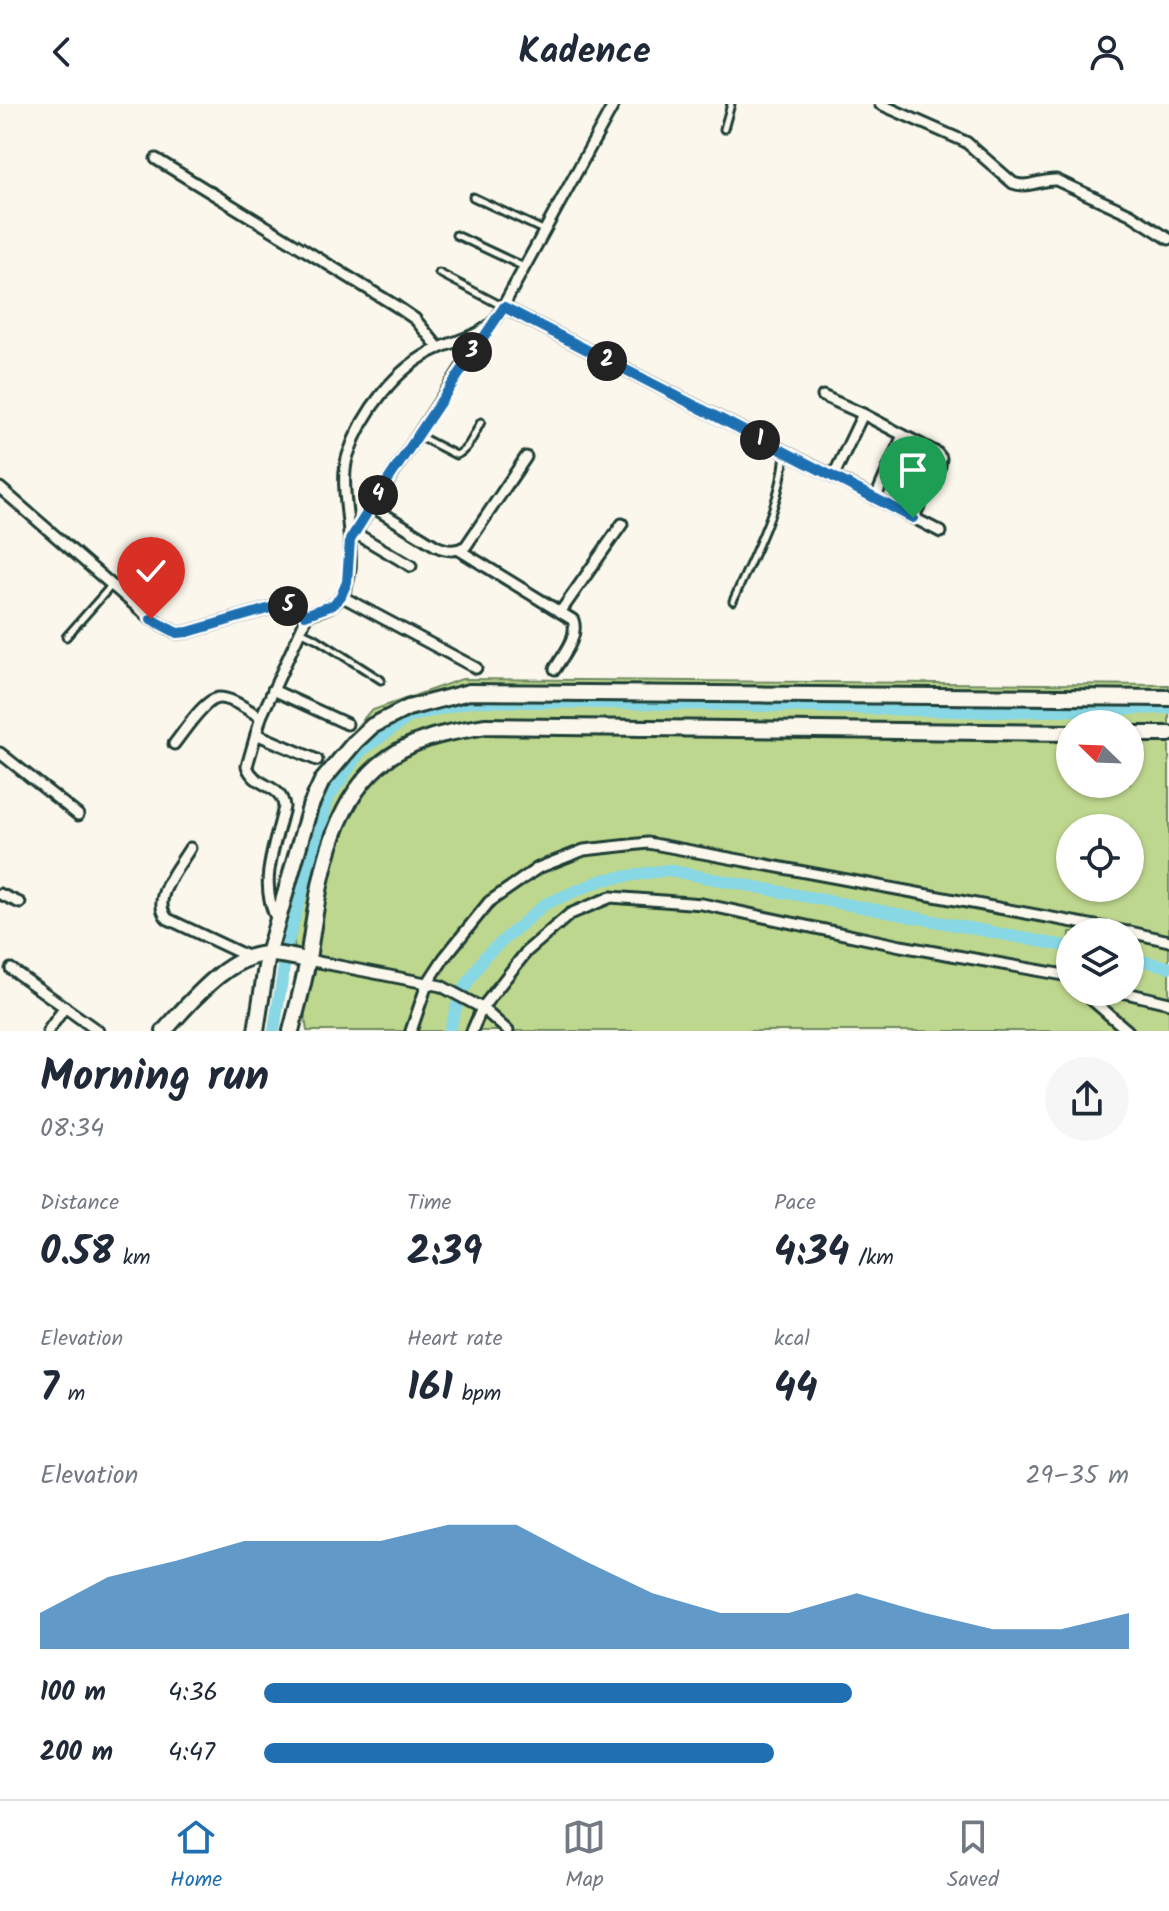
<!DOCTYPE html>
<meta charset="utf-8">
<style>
:root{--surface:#fff;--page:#f6f6f7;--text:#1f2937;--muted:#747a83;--line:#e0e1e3;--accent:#1f6fb2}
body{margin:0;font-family:Kalam,sans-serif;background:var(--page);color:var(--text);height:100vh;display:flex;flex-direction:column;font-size:30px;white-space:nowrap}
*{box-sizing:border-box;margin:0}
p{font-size:26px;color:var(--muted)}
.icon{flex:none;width:44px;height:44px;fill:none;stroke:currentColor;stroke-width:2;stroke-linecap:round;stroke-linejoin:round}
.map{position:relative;height:927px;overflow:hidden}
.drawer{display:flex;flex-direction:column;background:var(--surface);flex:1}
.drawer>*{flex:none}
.needle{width:52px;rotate:293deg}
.tools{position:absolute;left:1056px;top:606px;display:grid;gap:16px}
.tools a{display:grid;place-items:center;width:88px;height:88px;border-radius:50%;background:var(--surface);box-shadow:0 2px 6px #0004;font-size:40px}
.pin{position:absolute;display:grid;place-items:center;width:68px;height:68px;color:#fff;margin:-82px -34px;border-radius:50% 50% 50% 0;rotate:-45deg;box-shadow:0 0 8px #0007}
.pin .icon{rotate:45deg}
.km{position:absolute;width:40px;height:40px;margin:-20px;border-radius:50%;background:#222;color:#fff;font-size:22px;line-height:40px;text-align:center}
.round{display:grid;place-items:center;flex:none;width:84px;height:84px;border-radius:42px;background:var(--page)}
.head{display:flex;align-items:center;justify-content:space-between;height:136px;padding:0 40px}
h1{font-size:44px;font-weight:700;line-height:60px}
.metrics{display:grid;grid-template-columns:repeat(3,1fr);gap:12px;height:136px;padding:8px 40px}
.metrics div{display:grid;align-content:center}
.metrics b{font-size:40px;font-weight:700}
.metrics small{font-size:22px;font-weight:400}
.metrics p{font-size:22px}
.chart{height:224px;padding:16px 40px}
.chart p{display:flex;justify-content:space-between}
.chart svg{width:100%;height:144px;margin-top:8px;fill:var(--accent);opacity:.7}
ul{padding:0 40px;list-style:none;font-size:26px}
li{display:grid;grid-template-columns:128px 96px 1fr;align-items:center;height:60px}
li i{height:20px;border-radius:10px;background:var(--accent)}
header{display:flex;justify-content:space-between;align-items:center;height:104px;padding:0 40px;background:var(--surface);font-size:36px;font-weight:700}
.tabs{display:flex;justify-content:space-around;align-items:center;height:112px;border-top:2px solid var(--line);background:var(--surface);font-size:22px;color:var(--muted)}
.tabs a{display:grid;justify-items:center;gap:4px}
.tabs .selected{color:var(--accent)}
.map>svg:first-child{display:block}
.green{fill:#bed78e;stroke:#6e8a61;stroke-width:2;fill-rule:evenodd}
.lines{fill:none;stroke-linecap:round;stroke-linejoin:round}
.canal{stroke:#88d7e5;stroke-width:12}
.lane-casing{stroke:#1f3d34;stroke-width:11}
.street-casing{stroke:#1f3d34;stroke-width:15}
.secondary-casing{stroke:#1f3d34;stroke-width:20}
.lane{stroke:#fbf7ec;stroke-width:5}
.street{stroke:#fbf7ec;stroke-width:9}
.secondary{stroke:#fbf7ec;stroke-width:14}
.route-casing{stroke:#fff;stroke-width:16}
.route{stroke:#1f6fb2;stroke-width:10}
</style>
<header><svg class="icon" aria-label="back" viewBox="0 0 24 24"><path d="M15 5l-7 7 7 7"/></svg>Kadence<svg class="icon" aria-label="person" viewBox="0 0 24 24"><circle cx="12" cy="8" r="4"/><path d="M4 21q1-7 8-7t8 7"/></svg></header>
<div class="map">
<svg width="1169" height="927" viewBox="0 0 1169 927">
<rect width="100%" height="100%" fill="#fbf7ec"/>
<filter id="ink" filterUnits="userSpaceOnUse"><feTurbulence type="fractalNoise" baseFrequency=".0125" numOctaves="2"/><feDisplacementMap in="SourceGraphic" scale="16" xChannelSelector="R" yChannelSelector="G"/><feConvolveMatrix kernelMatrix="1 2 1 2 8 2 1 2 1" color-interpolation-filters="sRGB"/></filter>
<g filter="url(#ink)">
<path class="green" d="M462,575l707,6v346h-862l-23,-155 31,-99 55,-66zM1070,620h60v60h-60zM1070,724h60v60h-60zM1070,828h60v60h-60z"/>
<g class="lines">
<g class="canal">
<polyline points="1130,854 1169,863"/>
<polyline points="274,927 288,837 329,693 361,647 409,613 473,597 731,601 991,608 1169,604"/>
<polyline points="449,927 460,891 485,852 545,800 602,776 667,766 1070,843"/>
</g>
<defs>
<g id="lane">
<polyline points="724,25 731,0"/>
<polyline points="473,93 545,127"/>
<polyline points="456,131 524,163"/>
<polyline points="439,169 502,202"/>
<path d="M417,331l39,20c13,-5 18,-21 25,-33"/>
<path d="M733,497c21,-48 48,-96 52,-148"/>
<polyline points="300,527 317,535 381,576"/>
<polyline points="66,533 111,482"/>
</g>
<g id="street">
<path d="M880,0l86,38 47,41c15,6 28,-4 43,-3l74,34 39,25"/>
<polyline points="156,55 396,202 415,215 439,244"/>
<polyline points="504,203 941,428"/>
<polyline points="823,292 863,310 937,349 941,354 940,362 913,414"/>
<polyline points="833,373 863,310"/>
<path d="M0,384l151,131 26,14 11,-1 86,-25c12,-1 23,-2 31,8l-1,8 -43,94 -14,49c7,22 35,17 37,41 -9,40 -27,76 -6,115"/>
<polyline points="875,395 903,331"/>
<path d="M371,402l65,40c11,5 20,6 30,0l60,-89"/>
<polyline points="355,429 411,462"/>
<polyline points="350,436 485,227"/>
<path d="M459,446l114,70c6,17 -10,35 -18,49"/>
<polyline points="341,492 476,564"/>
<polyline points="561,507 622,420"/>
<path d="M305,511c9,-3 21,-5 29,-11 36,-30 0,-107 14,-149 14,-42 48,-88 89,-106 22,-10 43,-12 59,-30l118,-215"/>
<polyline points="273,586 347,620"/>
<polyline points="256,630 317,656"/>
<path d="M174,640c9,-11 31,-46 45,-46 14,0 30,13 42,19"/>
<polyline points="0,649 78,711"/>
<path d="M190,744c-11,19 -41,52 -22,71l83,39"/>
<polyline points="0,790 20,799"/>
<polyline points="1130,828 1169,837"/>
<polyline points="308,856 441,882 482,904 508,927"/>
<polyline points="11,865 98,927"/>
<polyline points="1083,888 1128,927"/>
<polyline points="1122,888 1169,899"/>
<polyline points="48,927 65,903"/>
<polyline points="411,927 427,880 444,854 489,798 538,764 584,746 648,739 1128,828"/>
<polyline points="472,927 482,904 527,847 570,810 611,793 702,800 901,842 1070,872"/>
</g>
<g id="secondary">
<polyline points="1130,630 1169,630"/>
<path d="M164,927c25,-27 65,-78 106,-77 12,0 26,4 38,6"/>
<polyline points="256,927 268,850 310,703 322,677 355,638 372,622 408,604 469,588 1169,594"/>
<path d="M291,927c6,-24 13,-48 17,-72 10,-65 18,-147 70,-193 30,-27 70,-34 108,-40l584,7"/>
</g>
</defs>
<use href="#lane" class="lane-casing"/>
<use href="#street" class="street-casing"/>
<use href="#secondary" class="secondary-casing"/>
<use href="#lane" class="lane"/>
<use href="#street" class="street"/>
<use href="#secondary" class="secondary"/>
</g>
</g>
<g class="lines" filter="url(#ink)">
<defs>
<polyline id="route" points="151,515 177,529 188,528 274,503 288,502 301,505 305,511 333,501 341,492 347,478 350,436 382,385 504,203 913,414"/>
</defs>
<use href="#route" class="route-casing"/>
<use href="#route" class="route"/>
</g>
</svg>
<div class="tools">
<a><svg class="needle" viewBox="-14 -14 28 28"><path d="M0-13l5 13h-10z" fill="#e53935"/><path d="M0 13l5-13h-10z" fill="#747a83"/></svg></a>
<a><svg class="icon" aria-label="locate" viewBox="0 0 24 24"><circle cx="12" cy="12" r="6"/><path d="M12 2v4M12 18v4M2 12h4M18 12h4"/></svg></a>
<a><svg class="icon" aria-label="layers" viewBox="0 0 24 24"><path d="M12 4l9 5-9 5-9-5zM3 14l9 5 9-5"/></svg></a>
</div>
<div class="pin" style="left:913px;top:414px;background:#1e9e55"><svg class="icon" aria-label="arrive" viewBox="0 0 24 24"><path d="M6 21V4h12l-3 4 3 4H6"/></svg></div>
<div class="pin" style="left:151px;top:515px;background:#d93025"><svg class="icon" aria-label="check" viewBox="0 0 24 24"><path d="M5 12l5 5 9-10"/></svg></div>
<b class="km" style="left:760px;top:336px">1</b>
<b class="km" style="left:607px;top:257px">2</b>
<b class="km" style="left:472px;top:248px">3</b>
<b class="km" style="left:378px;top:391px">4</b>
<b class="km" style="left:288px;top:502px">5</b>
</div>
<section class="drawer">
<div class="head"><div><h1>Morning run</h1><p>08:34</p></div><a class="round"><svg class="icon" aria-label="share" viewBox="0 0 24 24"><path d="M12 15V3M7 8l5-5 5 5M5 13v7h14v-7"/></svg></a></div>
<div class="metrics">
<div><p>Distance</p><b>0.58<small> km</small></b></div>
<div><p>Time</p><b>2:39</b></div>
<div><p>Pace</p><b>4:34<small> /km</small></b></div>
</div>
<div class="metrics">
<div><p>Elevation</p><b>7<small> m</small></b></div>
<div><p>Heart rate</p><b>161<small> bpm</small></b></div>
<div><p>kcal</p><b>44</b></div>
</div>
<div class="chart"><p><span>Elevation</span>29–35 m</p>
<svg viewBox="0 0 160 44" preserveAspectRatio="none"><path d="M0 44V33L10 22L20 17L30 11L40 11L50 11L60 6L70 6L80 17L90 27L100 33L110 33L120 27L130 33L140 38L150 38L160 33V44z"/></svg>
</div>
<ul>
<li><b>100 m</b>4:36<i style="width:68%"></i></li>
<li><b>200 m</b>4:47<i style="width:59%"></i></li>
</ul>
</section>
<nav class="tabs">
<a class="selected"><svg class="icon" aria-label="home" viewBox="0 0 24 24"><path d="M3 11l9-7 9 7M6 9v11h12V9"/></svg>Home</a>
<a><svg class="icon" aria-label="map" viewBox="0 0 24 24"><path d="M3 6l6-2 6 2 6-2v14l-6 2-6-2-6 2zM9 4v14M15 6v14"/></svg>Map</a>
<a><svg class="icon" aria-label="saved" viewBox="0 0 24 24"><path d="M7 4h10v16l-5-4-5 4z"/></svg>Saved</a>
</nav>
